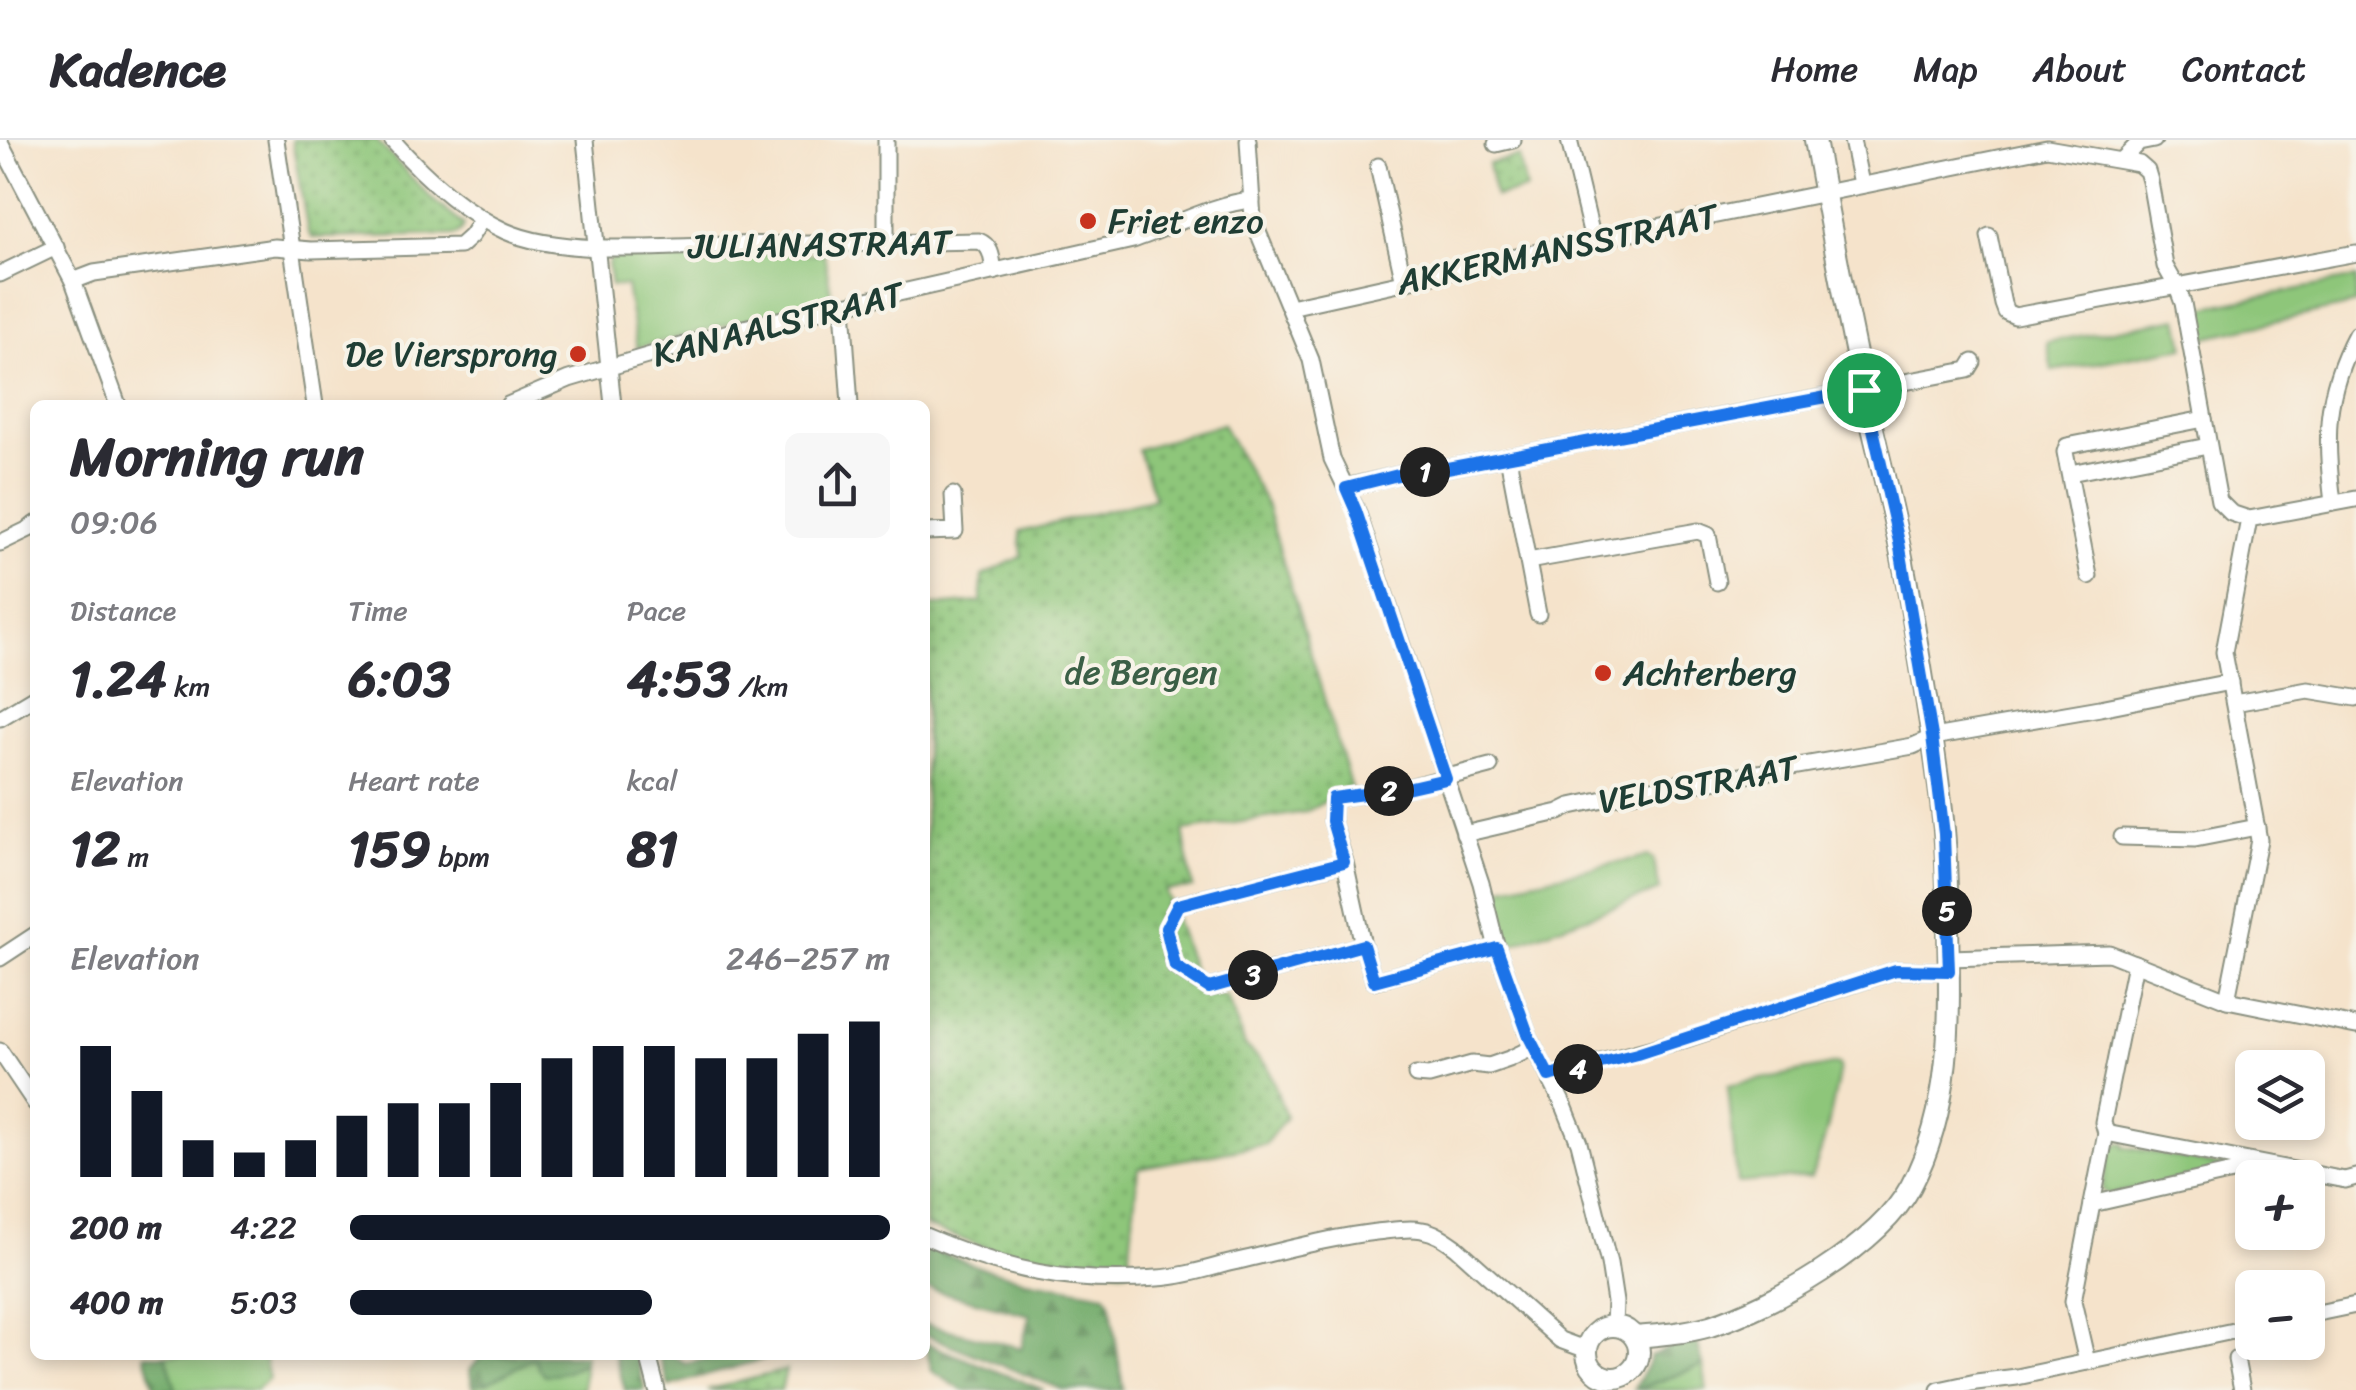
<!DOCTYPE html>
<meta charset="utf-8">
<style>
:root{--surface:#fff;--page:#f7f7f7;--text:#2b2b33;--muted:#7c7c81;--line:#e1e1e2;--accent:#111827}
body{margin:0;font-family:Sriracha,sans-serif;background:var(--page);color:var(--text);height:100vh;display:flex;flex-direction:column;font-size:38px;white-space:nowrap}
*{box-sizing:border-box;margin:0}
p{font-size:32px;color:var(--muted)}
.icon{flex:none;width:55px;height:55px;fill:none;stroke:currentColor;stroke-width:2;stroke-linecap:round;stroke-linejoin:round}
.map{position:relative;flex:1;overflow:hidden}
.panel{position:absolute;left:30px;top:260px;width:900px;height:960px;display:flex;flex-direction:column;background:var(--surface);border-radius:15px;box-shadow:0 5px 15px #0003}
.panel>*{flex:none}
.fabs{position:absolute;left:2235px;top:910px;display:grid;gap:20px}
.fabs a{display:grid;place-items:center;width:90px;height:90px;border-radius:15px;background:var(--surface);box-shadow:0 5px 15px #0003;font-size:50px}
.pin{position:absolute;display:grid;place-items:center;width:85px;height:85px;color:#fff;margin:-42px;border:5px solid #fff;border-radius:50%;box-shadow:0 2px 10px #0007}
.km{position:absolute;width:50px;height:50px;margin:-25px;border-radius:50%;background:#222;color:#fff;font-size:28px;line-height:50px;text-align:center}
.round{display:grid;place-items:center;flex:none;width:105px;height:105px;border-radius:15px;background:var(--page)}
.overview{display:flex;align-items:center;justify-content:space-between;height:170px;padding:0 40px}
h1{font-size:55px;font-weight:700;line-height:75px}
.stats{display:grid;grid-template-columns:repeat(3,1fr);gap:15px;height:170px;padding:10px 40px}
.stats div{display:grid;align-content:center}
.stats b{font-size:50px;font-weight:700}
.stats small{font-size:28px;font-weight:400}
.stats p{font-size:28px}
.chart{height:280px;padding:20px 40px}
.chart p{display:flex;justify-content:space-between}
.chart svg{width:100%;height:180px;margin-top:10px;stroke:var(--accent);stroke-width:6}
ul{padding:0 40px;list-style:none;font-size:32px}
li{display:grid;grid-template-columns:160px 120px 1fr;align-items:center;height:75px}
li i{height:25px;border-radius:12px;background:var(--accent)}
header{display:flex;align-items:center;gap:60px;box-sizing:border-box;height:140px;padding:0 50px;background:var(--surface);border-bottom:2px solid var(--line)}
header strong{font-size:48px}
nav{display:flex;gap:55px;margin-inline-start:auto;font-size:35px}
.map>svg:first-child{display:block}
.green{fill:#8ec67a;stroke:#568257;stroke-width:2.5}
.forest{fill:url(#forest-firs);stroke:#48744f;stroke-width:2.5}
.park{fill:url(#park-dots);stroke:#568257;stroke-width:2.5}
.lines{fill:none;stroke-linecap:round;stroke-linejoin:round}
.minor-casing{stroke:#8a9080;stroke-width:19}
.tertiary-casing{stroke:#8a9080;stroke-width:24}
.minor{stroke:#fff;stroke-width:15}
.tertiary{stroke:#fff;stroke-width:20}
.route-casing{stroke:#fff;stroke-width:20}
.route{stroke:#1a73e8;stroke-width:12}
.poi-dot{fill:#c8321e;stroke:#f7f3e8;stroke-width:4}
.labels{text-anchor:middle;stroke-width:8;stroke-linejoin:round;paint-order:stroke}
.poi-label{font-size:35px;fill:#1f3d34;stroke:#f7f3e8;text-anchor:start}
.street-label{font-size:35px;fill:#1f3d34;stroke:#f7f3e8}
.park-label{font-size:35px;fill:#3b5f46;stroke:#f7f3e8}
</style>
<header>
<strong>Kadence</strong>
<nav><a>Home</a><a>Map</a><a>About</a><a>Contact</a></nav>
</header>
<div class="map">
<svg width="2356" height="1250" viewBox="0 0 2356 1250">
<defs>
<pattern id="forest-firs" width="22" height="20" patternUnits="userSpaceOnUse" patternTransform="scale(2.5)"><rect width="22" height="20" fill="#72ab6a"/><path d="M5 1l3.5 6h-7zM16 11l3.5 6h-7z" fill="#5d8c58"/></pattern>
<pattern id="park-dots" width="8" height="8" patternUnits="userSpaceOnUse" patternTransform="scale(2.5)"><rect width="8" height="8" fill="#8ec67a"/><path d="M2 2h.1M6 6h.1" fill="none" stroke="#73a265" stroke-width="1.8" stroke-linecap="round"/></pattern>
</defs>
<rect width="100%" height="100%" fill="#f7f3e8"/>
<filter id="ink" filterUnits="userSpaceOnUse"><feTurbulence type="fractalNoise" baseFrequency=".01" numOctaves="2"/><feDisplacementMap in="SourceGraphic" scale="20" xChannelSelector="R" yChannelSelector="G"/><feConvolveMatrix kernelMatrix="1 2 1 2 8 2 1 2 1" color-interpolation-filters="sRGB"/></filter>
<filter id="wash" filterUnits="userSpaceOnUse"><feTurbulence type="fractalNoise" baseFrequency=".0048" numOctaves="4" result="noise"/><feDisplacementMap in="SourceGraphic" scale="40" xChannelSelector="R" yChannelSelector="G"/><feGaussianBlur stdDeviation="2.25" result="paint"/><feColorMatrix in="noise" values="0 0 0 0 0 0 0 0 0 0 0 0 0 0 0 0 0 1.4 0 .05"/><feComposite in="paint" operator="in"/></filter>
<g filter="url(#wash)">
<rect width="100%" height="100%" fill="#f5e3cb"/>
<g class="green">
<polygon points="824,113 832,158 637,208 626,146 611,146 608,124 614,117 633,115"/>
<polygon points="2356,138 2356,164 2202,198 2196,169"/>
<polygon points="2179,178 2185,207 2052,231 2047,202"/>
<polygon points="1648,716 1653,719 1660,750 1508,806 1490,750"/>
<path d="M1837,924l3,3c-7,38 -14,75 -29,110l-74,6 -9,-97z"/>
<polygon points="2119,1003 2124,1003 2124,1007 2221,1026 2223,1023 2226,1023 2225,1030 2109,1055 2102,1049 2111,1008"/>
<polygon points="166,1215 264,1215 269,1239 256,1250 176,1250"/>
<polygon points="530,1220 580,1226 584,1223 583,1250 474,1250 472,1245 487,1243"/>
<polygon points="1703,1225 1707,1250 1639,1250 1643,1248"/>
</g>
<g class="forest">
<polygon points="925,1107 979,1127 1027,1140 1106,1154 1110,1162 1123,1250 1064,1250 925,1195 925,1184 1021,1208 1030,1175 925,1148"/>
<path d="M1696,1196l7,29 -69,25c4,-13 14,-20 16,-34z"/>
<polygon points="925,1203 1044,1250 962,1250 932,1231"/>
<polygon points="145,1215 166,1215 176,1250 155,1250"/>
<polygon points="485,1215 584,1215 584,1223 564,1232 545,1235 538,1228 536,1220 530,1220 487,1243 472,1245 470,1230 479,1219"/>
<polygon points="615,1215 636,1215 645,1250 625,1250"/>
<polygon points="659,1215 672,1215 685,1224 724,1215 778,1215 669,1246"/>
</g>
<g class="park">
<polygon points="292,0 376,0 434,61 464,85 462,90 456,95 312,98 308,92"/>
<polygon points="1519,17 1526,50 1495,57 1488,24"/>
<polygon points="1222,284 1266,364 1351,648 1305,672 1183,691 1193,748 1165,750 1201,854 1227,857 1245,906 1268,927 1286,977 1265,1004 1138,1028 1128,1131 1027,1122 925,1086 925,467 981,462 982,436 1022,416 1020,392 1155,358 1138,309"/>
<polygon points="786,1230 781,1250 707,1250"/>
</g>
</g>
<g filter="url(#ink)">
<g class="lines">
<defs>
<g id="minor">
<polyline points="276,0 315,265"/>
<path d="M392,0c32,36 69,71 113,91 55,25 158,16 220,14 85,-1 169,-2 254,-4 13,5 13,18 15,31"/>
<polyline points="585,0 613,265"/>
<polyline points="1248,0 1253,80 1311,220 1332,319 1357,371 1481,743 1497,808 1529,897 1565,968 1579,1003 1609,1123 1615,1162 1614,1185"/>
<polyline points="1569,0 1593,100"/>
<polyline points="1852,0 1861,44"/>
<polyline points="0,2 73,141 118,265"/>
<polyline points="1496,4 1513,0"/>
<polyline points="2122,20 2139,3 2154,0"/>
<polyline points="1378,26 1404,142"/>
<polyline points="1989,96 2003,164 2006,172 2015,176 2356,113"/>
<polyline points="886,104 886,0"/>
<polyline points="0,134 56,107"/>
<polyline points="73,141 94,133 275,107 311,110 460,106 471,96 482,79"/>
<polyline points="843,167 850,265"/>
<polyline points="1290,167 1593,100 2047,8 2139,24 2147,31 2150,41 2165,126 2177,147 2183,163 2219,361 2231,373 2249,379"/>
<path d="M508,265l61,-26 170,-50 394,-89c37,-12 81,-37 119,-40"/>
<polyline points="1508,317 1538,474"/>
<polyline points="2070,333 2208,306"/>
<polyline points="1346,347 1398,335 1410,335 1968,230 1973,222"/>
<path d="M2333,363c-8,-65 -9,-109 23,-169"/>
<polyline points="925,392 955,391 953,355"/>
<polyline points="0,403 29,389 35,384"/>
<polyline points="1528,421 1698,391 1708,395 1717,442"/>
<polyline points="2089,436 2065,312 2067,306 2204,279"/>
<polyline points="2234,563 2308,550 2356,558"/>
<polyline points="0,578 35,557"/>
<polyline points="1464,694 1559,672 1571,666 1680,643 1695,644 1913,606 1933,597 2100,568 2230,542"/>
<polyline points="2122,697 2195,699 2257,687"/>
<polyline points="1345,722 1177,765 1166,788 1175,827 1209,848 1363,805 1345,722 1332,681 1333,658 1402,649 1490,626"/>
<polyline points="1363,805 1374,841 1497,808"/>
<polyline points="0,818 35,795"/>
<polyline points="1949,818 2109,813 2227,860 2356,886"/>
<polyline points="2227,860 2259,700 2224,512 2249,379 2356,359"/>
<polyline points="0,911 35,963"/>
<polyline points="1416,935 1429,936 1472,924 1489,926 1509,919 1534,907"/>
<polyline points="1549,936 1683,900 1896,830 1949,831"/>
<polyline points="2106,993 2345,1040 2356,1037"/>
<polyline points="2092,1064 2259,1026"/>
<path d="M925,1096c80,34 144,49 232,42 23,-1 46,-8 68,-14 50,-11 100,-26 151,-32 14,-1 31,-5 46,-2 13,2 23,9 34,17l104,93 27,10"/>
<polyline points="2308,1175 2356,1165"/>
<polyline points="648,1215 657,1250"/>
<polyline points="2236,1219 2242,1250"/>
<polyline points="2087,1222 2073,1161 2106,993 2103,982 2135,823"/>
<polyline points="1939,1250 1976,1242 2017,1237 2252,1187"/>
</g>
<g id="tertiary">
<circle cx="1613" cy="1212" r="26"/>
<path d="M1635,1197c25,-2 50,-4 75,-11 63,-20 169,-80 201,-140 42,-79 39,-171 37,-258 -1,-33 -1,-66 -4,-98 -6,-63 -17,-125 -27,-187 -6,-35 -11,-70 -19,-104 -10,-49 -23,-98 -34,-147 -18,-84 -34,-168 -49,-252"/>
</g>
</defs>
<use href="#minor" class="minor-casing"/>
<use href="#tertiary" class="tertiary-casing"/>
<use href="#minor" class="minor"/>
<use href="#tertiary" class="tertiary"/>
</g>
</g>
<g class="lines" filter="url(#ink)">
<defs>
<polygon id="route" points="1864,250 1899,402 1932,596 1944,694 1949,831 1896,830 1637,914 1549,936 1529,897 1497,808 1374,841 1363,805 1209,848 1175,826 1166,788 1178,765 1344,722 1332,681 1333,658 1402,649 1446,639 1356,371 1346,348 1398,335 1410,335"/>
</defs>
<use href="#route" class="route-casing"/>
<use href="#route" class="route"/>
</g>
<g class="poi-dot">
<circle cx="1088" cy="81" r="10"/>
<circle cx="578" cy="214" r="10"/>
<circle cx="1603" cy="533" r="10"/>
</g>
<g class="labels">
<g class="poi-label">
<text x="1108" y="93">Friet enzo</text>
<text x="558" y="226" text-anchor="end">De Viersprong</text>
<text x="1623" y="545">Achterberg</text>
</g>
<g class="street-label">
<text transform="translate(820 104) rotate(-1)" y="12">JULIANASTRAAT</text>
<text transform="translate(1557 109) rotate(-12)" y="12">AKKERMANSSTRAAT</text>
<text transform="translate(778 184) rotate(-14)" y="12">KANAALSTRAAT</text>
<text transform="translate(1698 644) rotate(-10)" y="12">VELDSTRAAT</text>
</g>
<g class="park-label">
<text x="1141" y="544">de Bergen</text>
</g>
</g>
</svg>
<div class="fabs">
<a><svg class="icon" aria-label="layers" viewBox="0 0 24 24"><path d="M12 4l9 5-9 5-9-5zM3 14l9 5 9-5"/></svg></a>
<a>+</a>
<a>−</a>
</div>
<div class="pin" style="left:1864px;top:250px;background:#1e9e55"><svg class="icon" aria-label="arrive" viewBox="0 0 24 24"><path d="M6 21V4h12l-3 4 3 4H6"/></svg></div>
<b class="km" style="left:1425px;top:332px">1</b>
<b class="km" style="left:1389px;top:651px">2</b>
<b class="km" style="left:1253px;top:835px">3</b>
<b class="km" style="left:1578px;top:929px">4</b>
<b class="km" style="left:1947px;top:771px">5</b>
<section class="panel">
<div class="overview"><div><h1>Morning run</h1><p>09:06</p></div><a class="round"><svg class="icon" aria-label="share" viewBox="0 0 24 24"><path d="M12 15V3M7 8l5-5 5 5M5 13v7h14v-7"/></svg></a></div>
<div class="stats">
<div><p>Distance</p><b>1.24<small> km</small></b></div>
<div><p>Time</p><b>6:03</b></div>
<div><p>Pace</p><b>4:53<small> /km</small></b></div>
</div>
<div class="stats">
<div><p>Elevation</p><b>12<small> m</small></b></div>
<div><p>Heart rate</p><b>159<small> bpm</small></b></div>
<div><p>kcal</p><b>81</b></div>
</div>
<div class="chart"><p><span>Elevation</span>246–257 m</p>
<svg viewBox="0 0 160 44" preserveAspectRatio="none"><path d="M5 44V12M15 44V23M25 44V35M35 44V38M45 44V35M55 44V29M65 44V26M75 44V26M85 44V21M95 44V15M105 44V12M115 44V12M125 44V15M135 44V15M145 44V9M155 44V6"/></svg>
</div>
<ul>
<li><b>200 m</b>4:22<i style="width:100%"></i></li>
<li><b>400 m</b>5:03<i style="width:56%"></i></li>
</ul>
</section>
</div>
